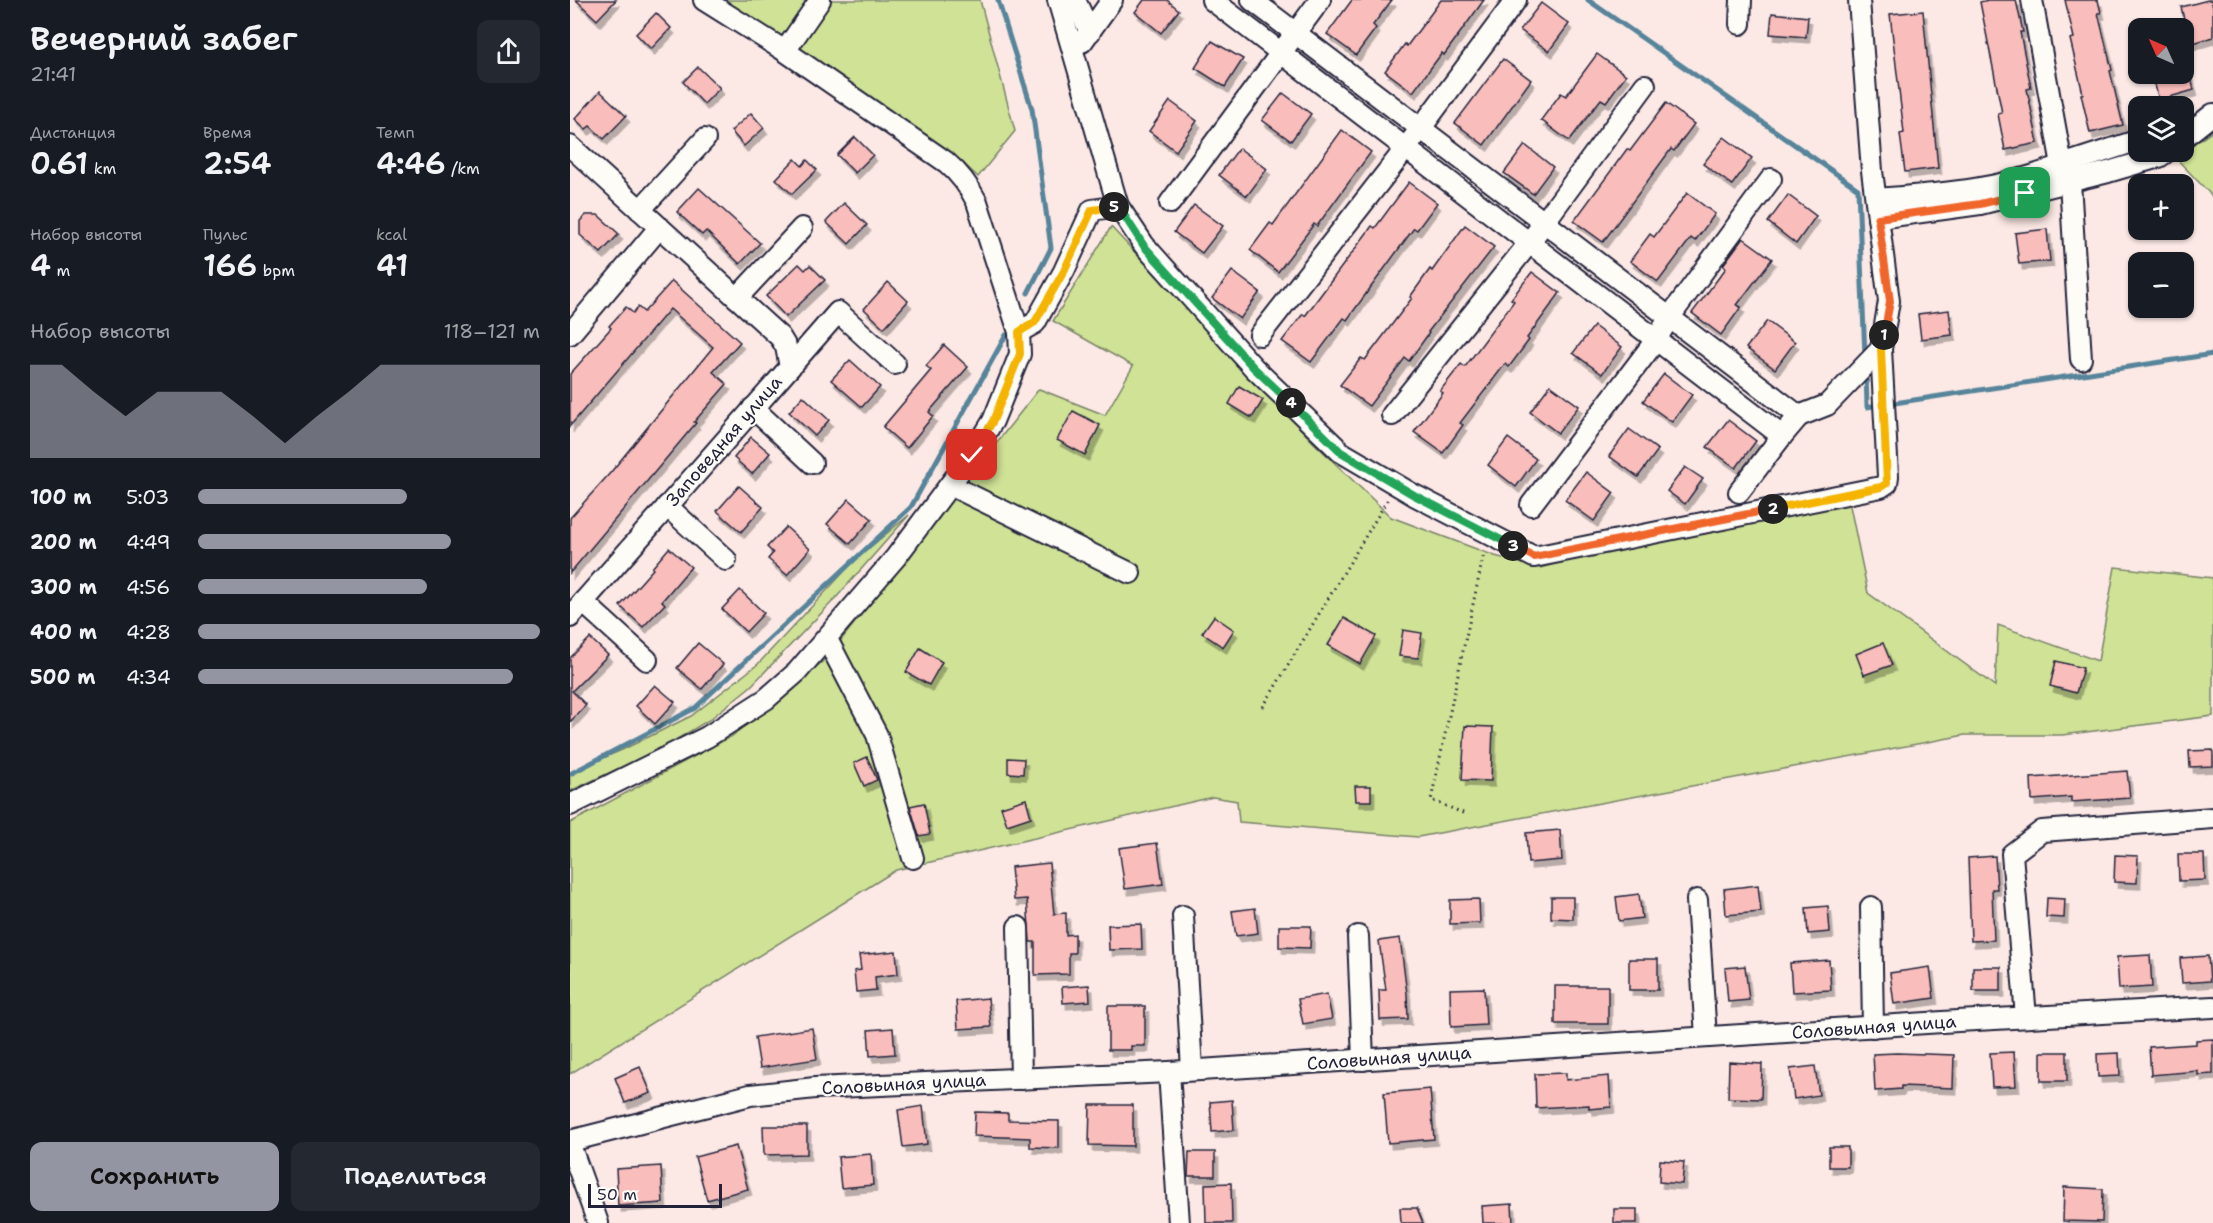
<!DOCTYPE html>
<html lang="ru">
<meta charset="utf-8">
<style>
:root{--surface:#171b24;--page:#242831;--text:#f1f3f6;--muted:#9ea1a6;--accent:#9495a2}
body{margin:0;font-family:"Shantell Sans",sans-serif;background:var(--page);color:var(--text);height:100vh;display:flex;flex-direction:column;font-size:22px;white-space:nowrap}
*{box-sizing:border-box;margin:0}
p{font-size:20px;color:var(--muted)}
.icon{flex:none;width:33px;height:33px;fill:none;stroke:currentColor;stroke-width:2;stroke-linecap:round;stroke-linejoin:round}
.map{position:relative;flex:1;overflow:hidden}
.sheet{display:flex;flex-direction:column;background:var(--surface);width:570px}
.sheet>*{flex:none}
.needle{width:39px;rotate:315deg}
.fabs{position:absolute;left:1558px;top:18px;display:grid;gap:12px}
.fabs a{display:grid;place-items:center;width:66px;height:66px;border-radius:12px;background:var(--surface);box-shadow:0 2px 4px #0004;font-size:30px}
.scale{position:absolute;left:18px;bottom:15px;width:134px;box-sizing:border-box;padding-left:6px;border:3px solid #22223b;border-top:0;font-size:16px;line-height:21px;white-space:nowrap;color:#22223b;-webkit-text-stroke:4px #fdfcf7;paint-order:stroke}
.pin{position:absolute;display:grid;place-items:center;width:51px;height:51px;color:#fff;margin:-26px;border-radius:12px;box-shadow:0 3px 9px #0006}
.km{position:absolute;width:30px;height:30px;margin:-15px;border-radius:50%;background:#222;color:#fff;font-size:16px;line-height:30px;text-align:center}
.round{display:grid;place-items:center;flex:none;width:63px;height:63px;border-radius:12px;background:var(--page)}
.head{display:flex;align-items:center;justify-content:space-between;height:102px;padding:0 30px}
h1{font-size:33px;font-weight:600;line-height:45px}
.stats{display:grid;grid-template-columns:repeat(3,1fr);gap:9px;height:102px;padding:6px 30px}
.stats div{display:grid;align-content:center}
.stats b{font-size:30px;font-weight:600}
.stats small{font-size:16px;font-weight:400}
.stats p{font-size:16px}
.chart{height:168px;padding:12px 30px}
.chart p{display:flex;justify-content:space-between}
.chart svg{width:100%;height:108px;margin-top:6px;fill:var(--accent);opacity:.7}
.action{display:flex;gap:12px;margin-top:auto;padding:12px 30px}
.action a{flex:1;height:69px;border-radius:12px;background:var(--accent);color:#111;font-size:24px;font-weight:600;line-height:69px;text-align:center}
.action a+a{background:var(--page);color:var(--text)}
ul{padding:0 30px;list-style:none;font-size:20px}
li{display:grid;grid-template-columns:96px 72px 1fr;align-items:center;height:45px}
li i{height:15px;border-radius:8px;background:var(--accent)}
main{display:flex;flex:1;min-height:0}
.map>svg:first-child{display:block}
.green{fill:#cfe296;stroke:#788268;stroke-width:1.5}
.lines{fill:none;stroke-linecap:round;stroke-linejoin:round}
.stream{stroke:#57849a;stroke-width:5}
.building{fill:#f9bdbb;stroke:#22223b;stroke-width:1.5;filter:url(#shadow)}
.minor-casing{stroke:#22223b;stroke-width:24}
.path{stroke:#22223b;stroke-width:3;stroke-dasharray:1.5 4.5;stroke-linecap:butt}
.minor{stroke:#fdfcf7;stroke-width:20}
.split-1-casing{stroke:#fff;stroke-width:12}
.split-2-casing{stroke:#fff;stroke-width:12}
.split-3-casing{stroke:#fff;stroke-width:12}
.split-4-casing{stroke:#fff;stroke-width:12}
.split-5-casing{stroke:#fff;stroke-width:12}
.split-6-casing{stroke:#fff;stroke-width:12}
.split-1{stroke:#f0652b;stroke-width:8}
.split-2{stroke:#f5b400;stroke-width:8}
.split-3{stroke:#f0652b;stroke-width:8}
.split-4{stroke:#22a559;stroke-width:8}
.split-5{stroke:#22a559;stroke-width:8}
.split-6{stroke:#f5b400;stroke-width:8}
.labels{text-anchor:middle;stroke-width:4.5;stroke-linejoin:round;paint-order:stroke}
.street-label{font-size:18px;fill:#22223b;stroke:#fdfcf7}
</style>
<main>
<section class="sheet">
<div class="head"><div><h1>Вечерний забег</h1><p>21:41</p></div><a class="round"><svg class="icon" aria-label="share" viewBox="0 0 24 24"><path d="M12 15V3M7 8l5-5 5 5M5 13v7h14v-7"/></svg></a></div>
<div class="stats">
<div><p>Дистанция</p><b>0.61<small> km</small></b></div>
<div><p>Время</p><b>2:54</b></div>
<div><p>Темп</p><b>4:46<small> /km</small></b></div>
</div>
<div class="stats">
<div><p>Набор высоты</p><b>4<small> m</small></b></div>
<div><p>Пульс</p><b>166<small> bpm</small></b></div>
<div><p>kcal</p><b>41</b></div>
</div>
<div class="chart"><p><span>Набор высоты</span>118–121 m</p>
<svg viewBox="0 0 160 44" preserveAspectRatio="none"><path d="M0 44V6L10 6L20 17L30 27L40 17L50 17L60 17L70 27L80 38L90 27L100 17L110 6L120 6L130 6L140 6L150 6L160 6V44z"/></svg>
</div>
<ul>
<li><b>100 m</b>5:03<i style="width:61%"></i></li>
<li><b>200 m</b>4:49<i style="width:74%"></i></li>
<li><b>300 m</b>4:56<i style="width:67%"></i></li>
<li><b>400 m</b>4:28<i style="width:100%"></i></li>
<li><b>500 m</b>4:34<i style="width:92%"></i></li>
</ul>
<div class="action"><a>Сохранить</a><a>Поделиться</a></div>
</section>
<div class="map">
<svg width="1643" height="1223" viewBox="0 0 1643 1223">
<defs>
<filter id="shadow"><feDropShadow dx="3.5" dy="6" stdDeviation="0" flood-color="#0004"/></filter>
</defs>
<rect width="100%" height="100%" fill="#fce9e5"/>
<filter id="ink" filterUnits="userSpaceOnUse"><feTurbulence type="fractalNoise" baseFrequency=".0167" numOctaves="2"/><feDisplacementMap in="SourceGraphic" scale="12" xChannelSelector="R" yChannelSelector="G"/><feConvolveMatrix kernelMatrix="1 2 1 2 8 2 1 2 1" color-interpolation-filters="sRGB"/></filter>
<g filter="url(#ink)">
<g class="green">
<polygon points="147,0 410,0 445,131 408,177 391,161"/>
<polygon points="1643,131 1643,197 1600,152 1614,152 1614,144 1633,138"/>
<polygon points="541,227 743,442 821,517 925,556 970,568 1126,524 1278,496 1298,593 1425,686 1428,625 1528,661 1545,567 1643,578 1643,716 1492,735 1395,735 848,837 669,822 667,801 643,797 326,870 0,1074 0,823 162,736 257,658 469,389 535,415 563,366 483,321"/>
<polygon points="339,515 265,599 181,686 139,720 89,750 0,791 0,772 52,750 121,716 188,664 287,558"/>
</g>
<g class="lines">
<g class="stream">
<polyline points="428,0 462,109 481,248 458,293"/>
<polyline points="1018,0 1288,189 1295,356"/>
<polyline points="1296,372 1297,407 1309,405"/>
<polyline points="1318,404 1643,354"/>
<polyline points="0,774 125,708 341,507 436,335"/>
</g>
</g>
<g class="building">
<polygon points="6,0 46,0 27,20"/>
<polygon points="574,0 597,0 609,10 591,33 565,12"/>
<polygon points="782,0 822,0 803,25 806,28 786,55 757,34"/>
<polygon points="871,0 914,0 874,55 872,53 843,92 815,71 835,44 837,46"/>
<polygon points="1418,0 1446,0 1453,32 1450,32 1461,88 1457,89 1468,143 1435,150 1428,114 1432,113 1410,2"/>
<polygon points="1495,0 1528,0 1531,13 1528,13 1542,70 1540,71 1553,125 1520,133 1511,94 1513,94 1500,39 1504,38"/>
<polygon points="1638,0 1641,0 1643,7 1643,37 1620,44 1611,7"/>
<polygon points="971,3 999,24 979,51 950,30"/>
<polygon points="1353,11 1368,168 1335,172 1330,134 1334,133 1320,14"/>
<polygon points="86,13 101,28 81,49 66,34"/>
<polygon points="1202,13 1238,17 1236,37 1200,34"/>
<polygon points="642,41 673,59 655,87 625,68"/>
<polygon points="1027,54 1056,75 1036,102 1031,99 999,141 971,120 991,93 996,96"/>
<polygon points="933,59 961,80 914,145 885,123"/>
<polygon points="128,67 150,88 134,104 113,82"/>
<polygon points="1582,74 1620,74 1624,90 1589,100"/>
<polygon points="30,91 56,116 34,139 20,126 16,129 5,119"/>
<polygon points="713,93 741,114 721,141 692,120"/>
<polygon points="600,101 627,121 606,151 579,131"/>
<polygon points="1096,103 1124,124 1104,151 1101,149 1033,242 1004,221 1057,149 1060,151"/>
<polygon points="181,113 194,128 174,146 161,131"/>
<polygon points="772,130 801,152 747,226 744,224 708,272 680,250 700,223 703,225"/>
<polygon points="285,137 303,155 285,173 267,155"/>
<polygon points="1154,137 1182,158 1162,185 1133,164"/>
<polygon points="955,145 983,167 963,194 934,173"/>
<polygon points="669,148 697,169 677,196 649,175"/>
<polygon points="225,159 232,166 237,160 247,170 222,194 206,179"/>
<polygon points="839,182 867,203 847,230 844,228 777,320 774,318 741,362 712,341 733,314 735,316 802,226 805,228"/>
<polygon points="129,188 190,243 170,264 136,231 132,235 107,212"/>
<polygon points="1117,193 1145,214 1125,241 1121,238 1088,282 1060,261 1080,234 1084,237"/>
<polygon points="1218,195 1246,216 1226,244 1198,222"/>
<polygon points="274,203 297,225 279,244 256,222"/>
<polygon points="624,205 653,226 632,253 604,232"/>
<polygon points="16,215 28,215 49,234 31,253 10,235 10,221"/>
<polygon points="895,225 924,247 858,332 859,333 839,361 835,358 799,406 770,385 791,358 795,360 842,298 840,297 860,269 862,271"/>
<polygon points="1477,229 1480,261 1449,264 1445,233"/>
<polygon points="1173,238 1202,259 1167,305 1171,307 1151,335 1122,313 1156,268 1153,265"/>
<polygon points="229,264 235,270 240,265 255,280 216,317 196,296"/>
<polygon points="662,271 690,292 670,319 642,298"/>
<polygon points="962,272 990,293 957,338 959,340 939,367 935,364 890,423 893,425 873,453 844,432 873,393 870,391 891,364 895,367 944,301 941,299"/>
<polygon points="102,281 170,342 143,372 157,384 124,422 126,423 0,573 0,518 41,472 143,347 100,309 0,426 0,374 41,328 39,326 56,307 63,313 68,307 74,312"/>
<polygon points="318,282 338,301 314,328 294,309"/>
<polygon points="1379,310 1382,335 1351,339 1348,314"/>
<polygon points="1197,321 1225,342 1205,369 1176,348"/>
<polygon points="1024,326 1052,347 1032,374 1003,353"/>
<polygon points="374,345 398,367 359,412 363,416 337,448 313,427 361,370 356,366"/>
<polygon points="280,360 310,387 292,407 261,380"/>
<polygon points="1094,374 1122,395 1102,422 1073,401"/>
<polygon points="980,385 1009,406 988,433 960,412"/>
<polygon points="669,386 693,400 682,418 659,404"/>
<polygon points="233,396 259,420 245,436 219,412"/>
<polygon points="503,411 530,425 515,455 487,440"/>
<polygon points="1158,420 1186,441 1166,468 1137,447"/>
<polygon points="1059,429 1088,450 1068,477 1039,456"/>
<polygon points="181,437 200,453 182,474 164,458"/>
<polygon points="938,438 966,459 946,487 918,465"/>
<polygon points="1115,467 1133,479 1115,504 1097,491"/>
<polygon points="1016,472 1044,493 1024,521 995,500"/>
<polygon points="169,486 193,507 171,532 147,511"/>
<polygon points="279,499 302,519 280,544 257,524"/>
<polygon points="216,527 240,549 217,575 198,559 203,553 197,547"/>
<polygon points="99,548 121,567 92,601 95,604 73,627 50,606 83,569 82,568"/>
<polygon points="170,590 194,613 176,632 152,609"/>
<polygon points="644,616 664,630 653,647 632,633"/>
<polygon points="774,618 806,636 790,664 758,645"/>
<polygon points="833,630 852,633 848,658 829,656"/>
<polygon points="20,638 38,655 2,691 16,705 0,722 0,658"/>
<polygon points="128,643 153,664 132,689 107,668"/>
<polygon points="1313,643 1322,665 1294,675 1286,654"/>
<polygon points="350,648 372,662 359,685 336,672"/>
<polygon points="1486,661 1513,668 1506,693 1480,686"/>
<polygon points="85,685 105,702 85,724 66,706"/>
<polygon points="895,726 923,727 921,781 892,780"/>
<polygon points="1643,750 1643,766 1620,767 1619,751"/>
<polygon points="297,757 307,780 294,786 284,763"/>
<polygon points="438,758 454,759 453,774 438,773"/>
<polygon points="1557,771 1560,798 1501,802 1501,797 1462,800 1461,778"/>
<polygon points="785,786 801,786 801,801 786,801"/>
<polygon points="456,799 461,817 437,825 431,807"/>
<polygon points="354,803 360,834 349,836 340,806"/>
<polygon points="990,830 992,860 958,863 956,833"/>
<polygon points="587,843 593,884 555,889 549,848"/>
<polygon points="1608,854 1634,854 1635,880 1609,881"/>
<polygon points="1545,855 1568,856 1567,883 1544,882"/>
<polygon points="1425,856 1427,889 1422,889 1424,940 1401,941 1398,858"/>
<polygon points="479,863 484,914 496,913 496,935 505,934 505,953 499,953 499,974 465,975 465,942 460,942 457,899 444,900 441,867"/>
<polygon points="1188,885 1191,912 1156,915 1154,889"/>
<polygon points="1069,894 1072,918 1049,921 1046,897"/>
<polygon points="981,897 1003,897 1003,919 981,918"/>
<polygon points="1477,898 1495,899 1494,918 1476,917"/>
<polygon points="909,899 910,923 880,924 880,900"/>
<polygon points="1258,906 1260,932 1238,934 1236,908"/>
<polygon points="685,908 688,933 666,936 662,911"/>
<polygon points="571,924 572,949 539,950 538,925"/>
<polygon points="709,926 741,926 740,948 709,947"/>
<polygon points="830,938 837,994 838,1019 810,1020 809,990 816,990 809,941"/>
<polygon points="326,951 328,974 305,977 306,990 286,992 284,971 291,970 289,955"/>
<polygon points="1580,955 1582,987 1549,989 1547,957"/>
<polygon points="1638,956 1640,981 1612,983 1610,958"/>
<rect x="1059" y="959" width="29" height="31"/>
<polygon points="1259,960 1261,990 1222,992 1220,963"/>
<polygon points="1175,966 1179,1000 1158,1002 1155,968"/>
<polygon points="1360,967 1364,998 1324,1004 1320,973"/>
<rect x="1403" y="967" width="28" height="24"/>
<polygon points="519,985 520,1001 493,1003 492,987"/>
<rect x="985" y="986" width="53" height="38"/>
<polygon points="914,988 916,1025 881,1027 880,989"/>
<polygon points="757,994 762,1019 733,1024 728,999"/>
<polygon points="418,998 421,1027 388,1029 386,1001"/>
<polygon points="538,1006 575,1006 575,1046 561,1046 561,1050 538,1050"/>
<polygon points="242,1028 247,1059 190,1068 185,1037"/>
<polygon points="323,1028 325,1054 300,1056 298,1030"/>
<polygon points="1643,1039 1643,1074 1628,1075 1628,1071 1581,1075 1579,1047 1626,1044 1626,1040"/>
<polygon points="1444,1052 1446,1086 1422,1087 1420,1053"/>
<rect x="1471" y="1052" width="26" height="29"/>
<polygon points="1327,1053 1384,1055 1383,1088 1331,1086 1331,1089 1305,1091 1303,1054"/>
<polygon points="1549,1053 1550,1076 1528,1077 1527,1054"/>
<polygon points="1159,1062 1192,1064 1191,1099 1158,1098"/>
<polygon points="1245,1066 1249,1095 1224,1099 1220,1069"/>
<polygon points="70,1067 81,1093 55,1103 45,1078"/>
<polygon points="996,1073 996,1080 1039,1076 1041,1107 1019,1109 1019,1105 966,1108 965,1074"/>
<polygon points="860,1089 864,1139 818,1143 814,1093"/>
<polygon points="662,1100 664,1130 642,1132 640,1102"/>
<polygon points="520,1105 563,1105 563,1146 519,1145"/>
<polygon points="353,1106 357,1144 333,1147 328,1110"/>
<polygon points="405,1112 438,1113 438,1120 489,1121 489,1148 460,1147 460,1138 404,1136"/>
<polygon points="193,1126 237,1126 237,1154 194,1155"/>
<polygon points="166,1146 178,1189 137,1200 125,1157"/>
<rect x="1259" y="1147" width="19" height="20"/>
<polygon points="619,1152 645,1152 645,1176 618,1176"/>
<polygon points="301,1154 303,1185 271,1188 268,1157"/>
<polygon points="1090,1160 1114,1162 1112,1184 1089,1182"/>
<polygon points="91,1166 93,1203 48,1206 46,1169"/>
<polygon points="661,1183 662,1223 636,1223 635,1184"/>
<polygon points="1494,1187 1533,1189 1532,1222 1493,1221"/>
<polygon points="942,1204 943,1223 913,1223 912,1206"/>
<polygon points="830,1208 847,1208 853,1223 831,1223"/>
<rect x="1044" y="1209" width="23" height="14"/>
</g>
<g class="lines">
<defs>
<g id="minor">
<polyline points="488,0 548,206"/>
<polyline points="505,0 520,32"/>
<polyline points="642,0 1212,436 1229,416 682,0"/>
<polyline points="1170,24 1171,0"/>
<polyline points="512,42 542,0"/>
<polyline points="215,51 250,0"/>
<polyline points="1614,137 1643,114"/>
<polyline points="0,146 210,337 216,347 220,367 0,617"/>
<polyline points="1492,165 1569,140"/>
<polyline points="1500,182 1511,359"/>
<path d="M1306,199c63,-5 127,-9 186,-34l-30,-165"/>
<polyline points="600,203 750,0"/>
<polyline points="70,210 135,139"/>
<polyline points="1308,218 1410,204 1538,172 1589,157 1596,152"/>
<polyline points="167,298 232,228"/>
<polyline points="449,332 465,323 494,271 522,210 548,206 574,245 684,368 771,452 844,495 964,557 1311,487 1317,483 1318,476 1311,349"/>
<polyline points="0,334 89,228"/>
<polyline points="690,335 836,148 946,0"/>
<polyline points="220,367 268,312 325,364"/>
<polyline points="183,408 242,463"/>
<polyline points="822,415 959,243 1075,85"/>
<polyline points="1229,416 1257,405 1311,349 1319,301 1302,171 1289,0"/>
<polyline points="380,485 560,573"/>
<polyline points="1169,492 1212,436"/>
<polyline points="961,505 1086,340 1099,318 1201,179"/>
<polyline points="97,506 156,560"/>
<polyline points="13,602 77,660"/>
<polyline points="257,639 307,735 343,858"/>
<path d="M0,805l137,-68 59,-38 31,-27 99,-115 76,-102 21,-34 27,-67 -1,-22 -42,-130c-8,-16 -17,-28 -31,-40l-161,-111 -81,-51"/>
<polyline points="1127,900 1136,1037"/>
<polyline points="1301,907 1303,1027"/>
<polyline points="613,916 622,1070"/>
<polyline points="448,927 451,1079"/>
<polyline points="788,936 793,1060"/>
<polyline points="1456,1017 1442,854 1472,831 1643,818"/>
<polyline points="599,1072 609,1223"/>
<polyline points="0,1141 180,1095 245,1088 599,1072 1388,1021 1643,1007"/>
<polyline points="0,1145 28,1223"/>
</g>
</defs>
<use href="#minor" class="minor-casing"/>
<g class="path">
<polyline points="693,707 818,499"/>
<polyline points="893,813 861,800 914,553"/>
</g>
<use href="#minor" class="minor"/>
</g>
</g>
<g class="lines" filter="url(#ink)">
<defs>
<polyline id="split-1" points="1314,335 1320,301 1308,218 1410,204 1455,193"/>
<polyline id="split-2" points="1203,509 1311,487 1317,483 1311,349 1314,335"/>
<polyline id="split-3" points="943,546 964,557 1203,509"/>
<polyline id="split-4" points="721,403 771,452 844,495 943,546"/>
<polyline id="split-5" points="544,207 548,206 574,246 684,368 721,403"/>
<polyline id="split-6" points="402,455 423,421 450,354 449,332 465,322 494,271 522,210 544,207"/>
</defs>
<use href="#split-1" class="split-1-casing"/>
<use href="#split-2" class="split-2-casing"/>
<use href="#split-3" class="split-3-casing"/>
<use href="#split-4" class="split-4-casing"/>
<use href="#split-5" class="split-5-casing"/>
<use href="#split-6" class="split-6-casing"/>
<use href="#split-1" class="split-1"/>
<use href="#split-2" class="split-2"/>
<use href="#split-3" class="split-3"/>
<use href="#split-4" class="split-4"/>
<use href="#split-5" class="split-5"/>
<use href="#split-6" class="split-6"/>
</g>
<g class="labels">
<g class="street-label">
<text transform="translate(154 441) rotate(-49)" y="6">Заповедная улица</text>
<text transform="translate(1304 1027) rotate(-4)" y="6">Соловьиная улица</text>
<text transform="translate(819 1058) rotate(-4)" y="6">Соловьиная улица</text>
<text transform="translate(334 1084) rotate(-3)" y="6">Соловьиная улица</text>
</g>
</g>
</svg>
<div class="fabs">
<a><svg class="needle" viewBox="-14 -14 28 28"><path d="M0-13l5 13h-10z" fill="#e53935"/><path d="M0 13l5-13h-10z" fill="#9ea1a6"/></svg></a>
<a><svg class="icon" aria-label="layers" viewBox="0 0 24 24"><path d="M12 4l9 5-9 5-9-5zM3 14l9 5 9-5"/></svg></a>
<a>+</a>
<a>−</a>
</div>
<div class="scale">50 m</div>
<div class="pin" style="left:1455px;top:193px;background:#1e9e55"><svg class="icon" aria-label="arrive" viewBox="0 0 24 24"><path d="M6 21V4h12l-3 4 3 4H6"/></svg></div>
<div class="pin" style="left:402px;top:455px;background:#d93025"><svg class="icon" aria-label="check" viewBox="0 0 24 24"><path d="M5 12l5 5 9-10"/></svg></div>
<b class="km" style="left:1314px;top:335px">1</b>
<b class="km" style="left:1203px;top:509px">2</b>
<b class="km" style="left:943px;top:546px">3</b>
<b class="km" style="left:721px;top:403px">4</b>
<b class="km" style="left:544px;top:207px">5</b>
</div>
</main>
